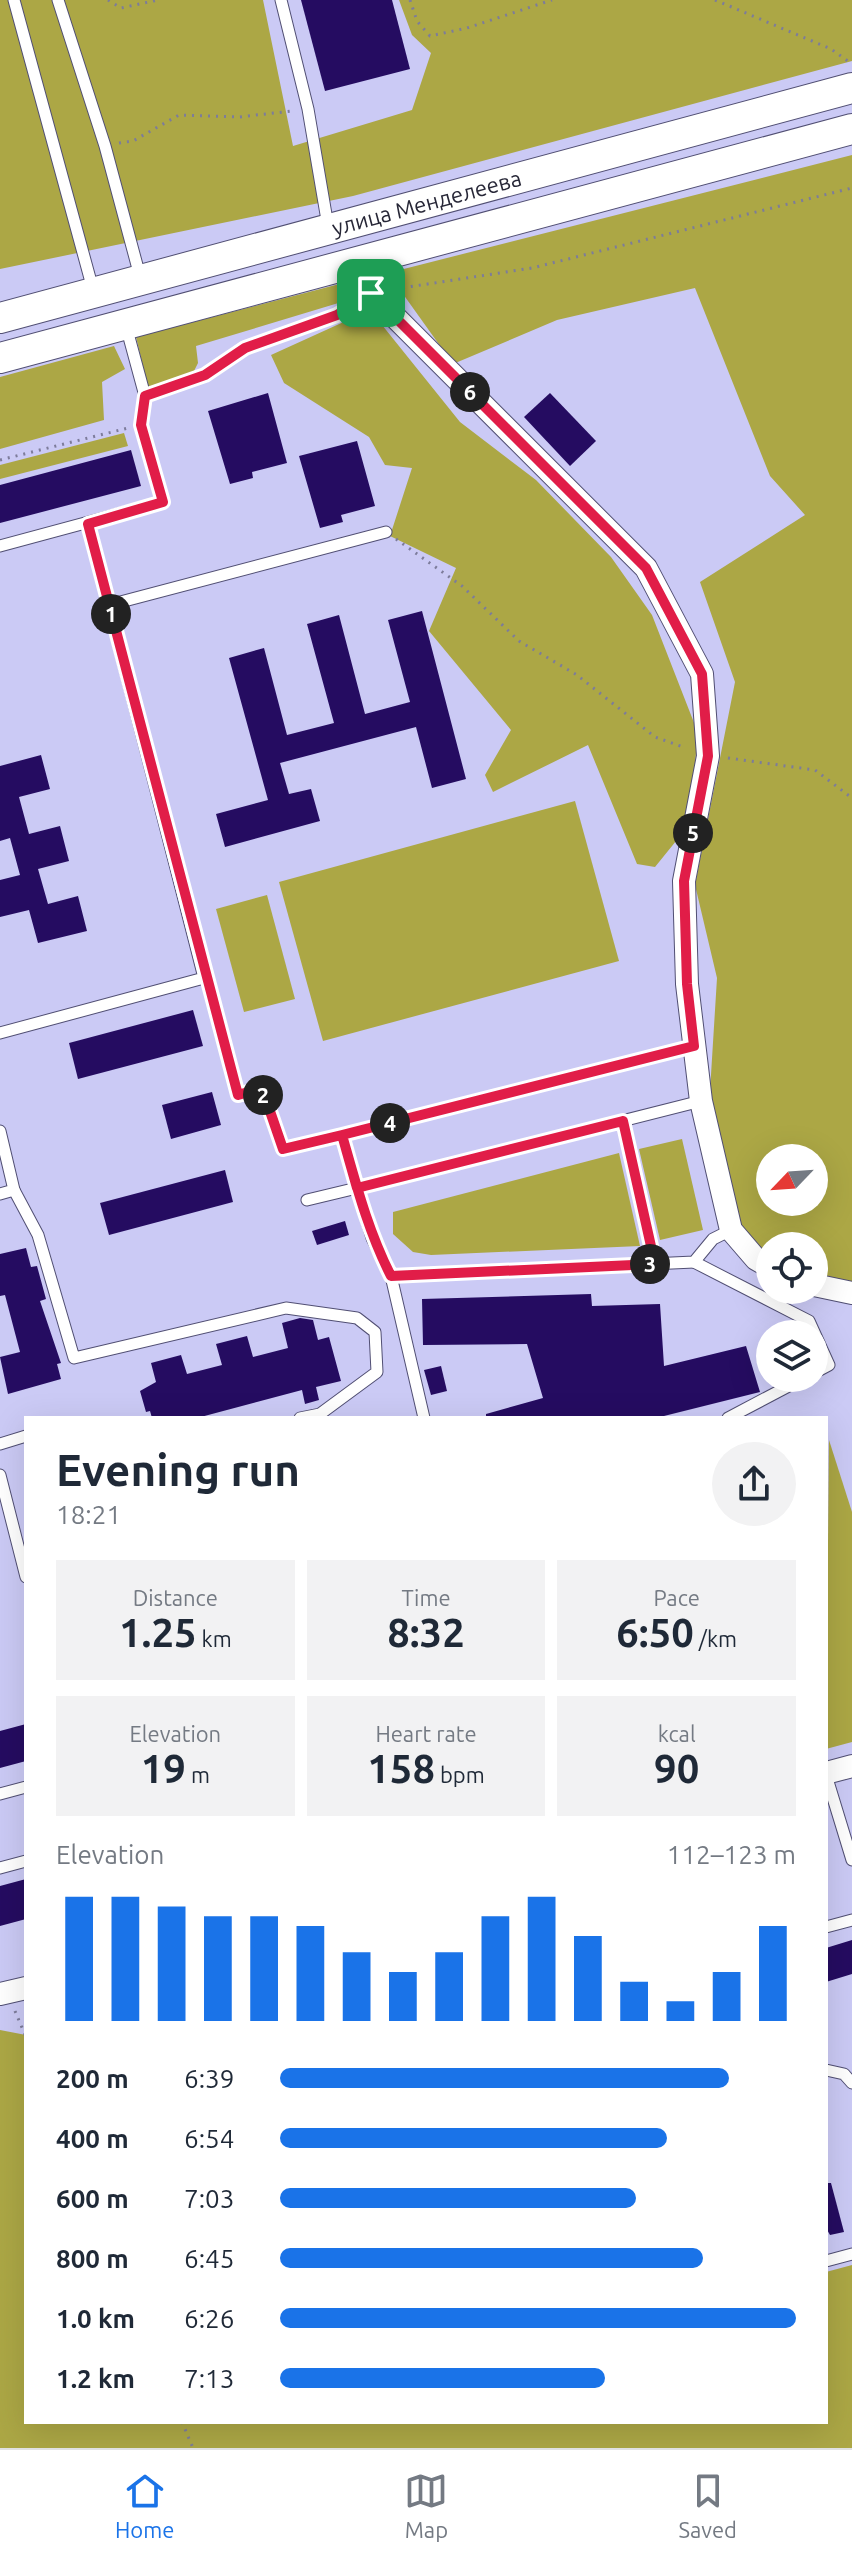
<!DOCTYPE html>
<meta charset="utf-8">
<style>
:root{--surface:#fff;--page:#f2f2f3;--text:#1f2937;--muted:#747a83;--line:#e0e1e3;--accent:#1a73e8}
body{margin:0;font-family:Ubuntu,sans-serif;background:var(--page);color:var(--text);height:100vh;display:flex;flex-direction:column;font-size:30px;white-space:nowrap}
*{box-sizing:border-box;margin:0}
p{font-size:26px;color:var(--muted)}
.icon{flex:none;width:44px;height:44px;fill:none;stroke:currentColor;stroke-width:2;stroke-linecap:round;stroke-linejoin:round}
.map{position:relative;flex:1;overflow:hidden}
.details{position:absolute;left:24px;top:1416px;width:804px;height:1008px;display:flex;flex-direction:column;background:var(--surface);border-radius:0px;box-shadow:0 8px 32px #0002}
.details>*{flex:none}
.needle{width:52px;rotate:245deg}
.buttons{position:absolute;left:756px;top:1144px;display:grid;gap:16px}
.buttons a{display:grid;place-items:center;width:72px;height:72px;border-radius:50%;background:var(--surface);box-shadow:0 8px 32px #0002;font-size:40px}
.pin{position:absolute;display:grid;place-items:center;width:68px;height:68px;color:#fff;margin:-34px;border-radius:16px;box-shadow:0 4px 12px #0006}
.km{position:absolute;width:40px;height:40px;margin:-20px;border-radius:50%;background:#222;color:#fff;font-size:22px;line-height:40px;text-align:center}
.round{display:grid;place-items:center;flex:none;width:84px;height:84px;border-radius:42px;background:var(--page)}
.overview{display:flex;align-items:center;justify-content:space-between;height:136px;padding:0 32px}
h1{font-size:44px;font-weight:700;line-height:60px}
.stats{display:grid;grid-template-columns:repeat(3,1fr);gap:12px;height:136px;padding:8px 32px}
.stats div{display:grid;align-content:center;border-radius:0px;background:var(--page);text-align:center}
.stats b{font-size:40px;font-weight:700}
.stats small{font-size:22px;font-weight:400}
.stats p{font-size:22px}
.chart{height:224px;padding:16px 32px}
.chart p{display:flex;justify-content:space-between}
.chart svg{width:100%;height:144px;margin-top:8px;stroke:var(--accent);stroke-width:6}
ul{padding:0 32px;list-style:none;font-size:26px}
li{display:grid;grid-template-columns:128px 96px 1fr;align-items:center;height:60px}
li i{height:20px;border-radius:10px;background:var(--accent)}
.dock{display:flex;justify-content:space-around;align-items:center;height:112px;border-top:2px solid var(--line);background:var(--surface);font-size:22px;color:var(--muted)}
.dock a{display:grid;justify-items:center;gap:4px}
.dock .active{color:var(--accent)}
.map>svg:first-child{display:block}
.green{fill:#aca745;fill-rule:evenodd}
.building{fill:#250c61}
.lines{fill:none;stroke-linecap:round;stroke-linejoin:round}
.service-casing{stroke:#514f73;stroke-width:13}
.minor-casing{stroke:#514f73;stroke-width:24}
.secondary-casing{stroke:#514f73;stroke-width:32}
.path{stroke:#7d7c9b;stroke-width:3;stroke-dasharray:2 6;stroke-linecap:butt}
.service{stroke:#fff;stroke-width:11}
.minor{stroke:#fff;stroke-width:22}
.secondary{stroke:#fff;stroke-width:30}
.route-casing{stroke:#fff;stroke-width:16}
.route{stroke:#e11d48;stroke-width:10}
.labels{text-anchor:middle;stroke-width:8;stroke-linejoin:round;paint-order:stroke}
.street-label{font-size:22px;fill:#272737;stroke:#d9d8fb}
</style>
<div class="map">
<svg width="852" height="2448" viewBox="0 0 852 2448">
<rect width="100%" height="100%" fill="#cbcaf5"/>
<g class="green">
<polygon points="0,0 263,0 293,146 412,110 431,53 412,35 399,0 852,0 852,61 353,196 0,269"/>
<path d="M852,155v1127l-38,-9v-27h-44v7l-27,-17 -34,-129 8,-129 -22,-93 40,-203 -35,-100 105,-67 -35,-39 -75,-188 -138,32 -104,44 -65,-91zM770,1158h44v44h-44z"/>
<polygon points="351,281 355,298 196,346 198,363 193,373 148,387 136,337"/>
<polygon points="370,310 460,422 536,480 611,557 652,615 698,733 689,825 655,867 637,864 588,745 493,792 485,775 511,730 429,631 456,568 390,536 412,468 385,465 369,437 284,383 271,355"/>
<polygon points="114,346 125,369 102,382 104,420 0,449 0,377"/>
<polygon points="124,433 128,446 0,479 0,465"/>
<polygon points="575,801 619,961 323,1041 279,882"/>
<polygon points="267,895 295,999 244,1012 216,909"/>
<polygon points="682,1139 703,1230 660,1240 639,1149"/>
<polygon points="619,1153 640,1246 431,1255 413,1252 393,1234 393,1212"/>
<polygon points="829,1440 852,1512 852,1742 826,1749"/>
<polygon points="0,2030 26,2035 26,2422 826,2422 826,2272 852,2265 852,2448 0,2448"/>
</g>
<g class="building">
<polygon points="301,0 392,0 410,69 325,91"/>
<polygon points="268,393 287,463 252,472 253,478 230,484 208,411"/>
<polygon points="550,393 596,441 570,466 524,417"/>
<polygon points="357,441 375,506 341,515 343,522 320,528 299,456"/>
<polygon points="131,450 141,486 0,523 0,485"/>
<polygon points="422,611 466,779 432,788 416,727 280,763 289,794 311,789 320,821 225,847 216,814 268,800 229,658 264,648 287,735 334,723 307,624 339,615 365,714 410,702 388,620"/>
<polygon points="41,755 50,789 19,797 29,834 60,826 69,861 38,869 48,904 78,896 87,931 38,943 29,910 0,917 0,880 20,875 10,838 0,841 0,766"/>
<polygon points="193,1010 203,1046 78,1079 69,1043"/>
<polygon points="212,1092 221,1125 171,1139 162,1105"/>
<polygon points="225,1170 233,1202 109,1235 100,1203"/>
<polygon points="345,1221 349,1235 317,1245 312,1231"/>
<polygon points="26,1248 31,1267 37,1266 46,1299 40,1301 61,1363 57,1364 61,1379 8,1394 0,1357 20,1352 5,1295 0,1296 0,1254"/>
<polygon points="591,1294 592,1306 660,1304 664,1366 746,1346 760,1392 656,1418 486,1418 486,1414 543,1398 527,1344 423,1345 422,1299"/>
<polygon points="300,1318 313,1320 318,1340 329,1337 341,1381 316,1387 319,1400 305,1404 302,1390 197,1418 152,1418 150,1411 146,1412 140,1391 156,1382 151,1363 181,1355 187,1374 222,1365 216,1344 247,1336 253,1357 288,1348 282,1323"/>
<polygon points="441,1366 447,1391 431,1395 424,1370"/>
<polygon points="26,1724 26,1761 0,1768 0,1731"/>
<polygon points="26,1879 26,1919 0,1926 0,1886"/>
<polygon points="852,1940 852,1974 826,1982 826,1948"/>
<polygon points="826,2183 831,2183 844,2232 830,2235 826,2228"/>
</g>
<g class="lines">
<defs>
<g id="service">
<polyline points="14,0 94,293"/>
<polyline points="58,0 105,146 141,280"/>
<polyline points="281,0 308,109 328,226"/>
<polyline points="145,396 205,375 245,348 337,315 371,293"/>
<polyline points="0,546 163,502 141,425 145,396 126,326"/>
<polyline points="109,605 386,532"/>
<polyline points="0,1033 204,978 88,524"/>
<polyline points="694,1046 342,1135 357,1188 701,1101"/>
<polyline points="0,1131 14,1190 0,1194"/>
<polyline points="283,1149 342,1135"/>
<polyline points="14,1190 38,1235 74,1358 286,1308 357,1318 375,1332 377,1372 320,1414 300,1418"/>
<polyline points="307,1200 357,1188 372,1238 391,1276 694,1262 713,1239 731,1230"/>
<polyline points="694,1262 809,1321 829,1365 814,1373"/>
<polyline points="391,1276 424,1418"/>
<polyline points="728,1418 804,1378"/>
<polyline points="0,1444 26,1436"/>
<polyline points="0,1475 26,1577"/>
<polyline points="826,1775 852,1860"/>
<polyline points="0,1794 26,1787"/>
<polyline points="0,1868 26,1861"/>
<polyline points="826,1927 852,1920"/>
<polyline points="826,2070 844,2074 852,2083"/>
<polyline points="826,2261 852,2254"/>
</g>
<g id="minor">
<polyline points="361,263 371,293 646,568 702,674 708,756 684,881 687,984 701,1101 731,1230 756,1259 770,1267"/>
<polyline points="814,1285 852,1293"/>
<polyline points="826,1773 852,1766"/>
<polyline points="0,1994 26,1988"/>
</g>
<g id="secondary">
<path id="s1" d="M0,318l852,-230"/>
<polyline points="0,358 852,129"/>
</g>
</defs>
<use href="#service" class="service-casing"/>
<use href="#minor" class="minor-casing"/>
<use href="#secondary" class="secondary-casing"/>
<g class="path">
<polyline points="108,0 121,8 158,0"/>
<polyline points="410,0 417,21 430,36 467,28 552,0"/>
<polyline points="715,0 831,49 852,64"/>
<polyline points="119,143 133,141 179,115 239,117 292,111"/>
<polyline points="395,289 532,268 852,188"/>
<polyline points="0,460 128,428"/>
<polyline points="396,539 462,586 519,641 577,675 655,737 686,748"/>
<polyline points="728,758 815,770 852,798"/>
<polyline points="208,992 238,1095 262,1088 279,1138"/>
<polyline points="626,1134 651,1248"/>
<polyline points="15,2011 26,2037"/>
<polyline points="182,2422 193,2448"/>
</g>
<use href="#service" class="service"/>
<use href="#minor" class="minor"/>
<use href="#secondary" class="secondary"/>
</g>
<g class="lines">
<defs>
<path id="route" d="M371,293l-34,22 -92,33 -40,27 -60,21 -4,29 22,77 -75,22 150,571 24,-7 21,61 59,-14c14,49 26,96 49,141l264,-12 -32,-143 -266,67 -15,-53 352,-89 -7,-62 -3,-103 24,-125 -6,-82 -56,-106 -275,-275"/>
</defs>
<use href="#route" class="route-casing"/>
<use href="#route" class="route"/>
</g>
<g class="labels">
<g class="street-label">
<text dy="8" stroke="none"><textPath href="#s1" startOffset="442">улица Менделеева</textPath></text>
</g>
</g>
</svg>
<div class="buttons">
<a><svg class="needle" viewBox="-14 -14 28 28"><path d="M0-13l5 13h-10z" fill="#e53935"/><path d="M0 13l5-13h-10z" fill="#747a83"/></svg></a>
<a><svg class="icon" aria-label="locate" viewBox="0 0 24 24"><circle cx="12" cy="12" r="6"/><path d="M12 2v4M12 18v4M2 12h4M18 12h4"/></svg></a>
<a><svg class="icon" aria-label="layers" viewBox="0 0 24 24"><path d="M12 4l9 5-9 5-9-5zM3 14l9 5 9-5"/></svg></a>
</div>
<div class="pin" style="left:371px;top:293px;background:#1e9e55"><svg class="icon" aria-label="arrive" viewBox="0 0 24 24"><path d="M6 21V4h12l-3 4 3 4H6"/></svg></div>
<b class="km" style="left:111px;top:614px">1</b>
<b class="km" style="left:263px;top:1095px">2</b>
<b class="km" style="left:650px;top:1264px">3</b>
<b class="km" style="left:390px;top:1123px">4</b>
<b class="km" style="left:693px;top:833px">5</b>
<b class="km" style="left:470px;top:392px">6</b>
<section class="details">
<div class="overview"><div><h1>Evening run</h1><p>18:21</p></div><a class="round"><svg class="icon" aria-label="share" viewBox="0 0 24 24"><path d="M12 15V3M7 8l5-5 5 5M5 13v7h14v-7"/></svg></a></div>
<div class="stats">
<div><p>Distance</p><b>1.25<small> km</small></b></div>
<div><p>Time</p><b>8:32</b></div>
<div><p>Pace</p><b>6:50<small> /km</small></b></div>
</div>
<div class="stats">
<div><p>Elevation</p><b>19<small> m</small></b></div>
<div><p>Heart rate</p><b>158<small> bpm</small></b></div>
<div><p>kcal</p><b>90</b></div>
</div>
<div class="chart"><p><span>Elevation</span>112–123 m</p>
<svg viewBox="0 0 160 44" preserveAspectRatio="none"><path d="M5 44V6M15 44V6M25 44V9M35 44V12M45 44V12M55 44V15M65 44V23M75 44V29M85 44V23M95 44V12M105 44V6M115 44V18M125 44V32M135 44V38M145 44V29M155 44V15"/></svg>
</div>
<ul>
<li><b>200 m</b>6:39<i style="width:87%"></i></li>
<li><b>400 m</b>6:54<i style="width:75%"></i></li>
<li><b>600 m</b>7:03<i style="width:69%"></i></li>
<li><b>800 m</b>6:45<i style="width:82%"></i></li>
<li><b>1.0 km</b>6:26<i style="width:100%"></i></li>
<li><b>1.2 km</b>7:13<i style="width:63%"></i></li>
</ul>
</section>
</div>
<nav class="dock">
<a class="active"><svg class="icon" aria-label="home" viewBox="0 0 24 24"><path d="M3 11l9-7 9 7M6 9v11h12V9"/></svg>Home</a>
<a><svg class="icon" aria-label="map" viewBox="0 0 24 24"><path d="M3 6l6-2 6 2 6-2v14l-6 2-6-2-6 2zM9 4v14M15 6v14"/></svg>Map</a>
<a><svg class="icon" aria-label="saved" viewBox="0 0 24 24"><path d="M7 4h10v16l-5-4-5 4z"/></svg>Saved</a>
</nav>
